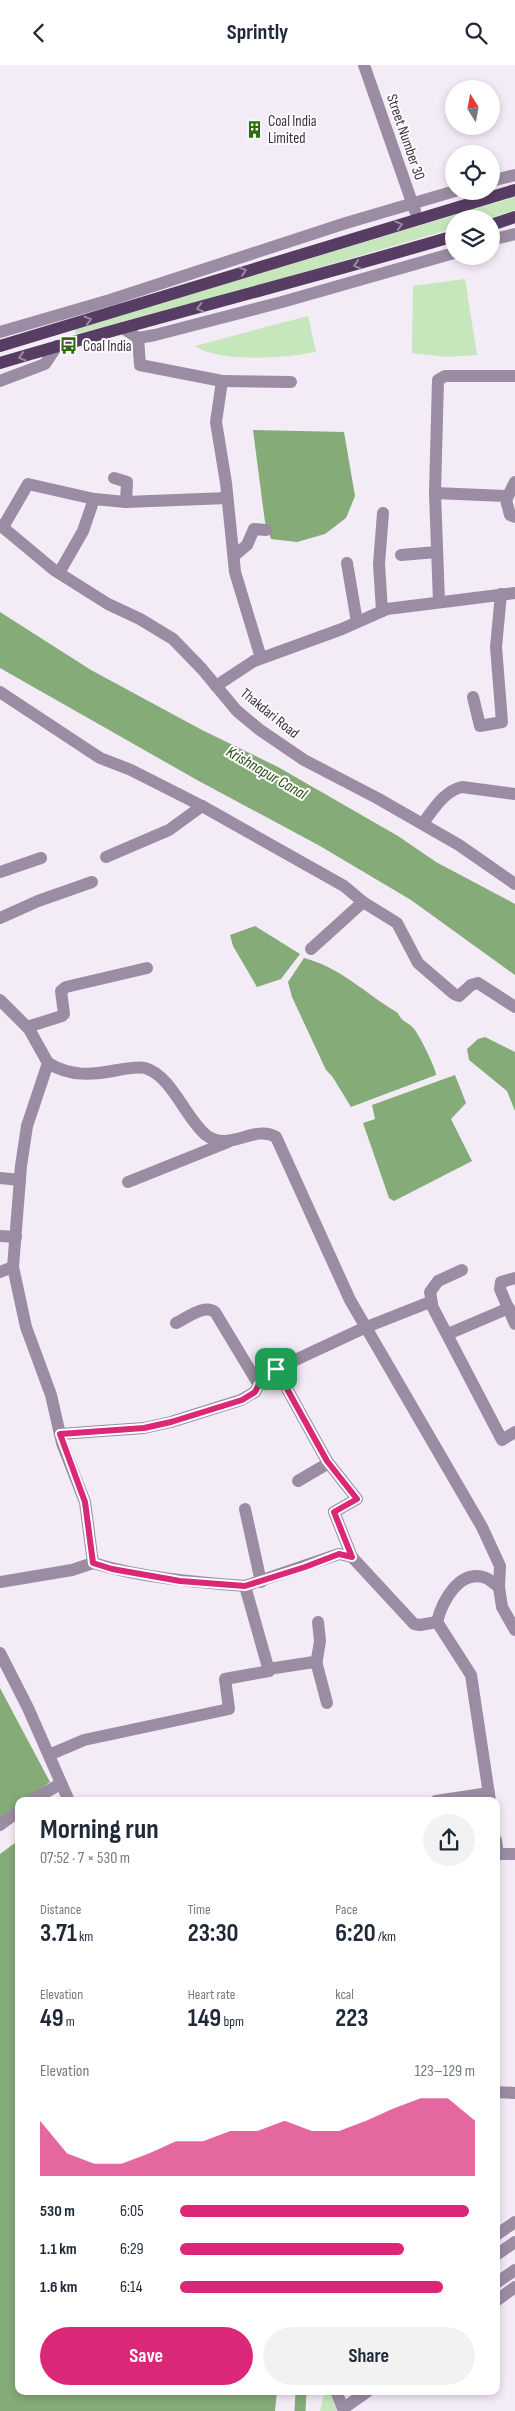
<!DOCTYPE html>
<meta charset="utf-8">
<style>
:root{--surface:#fff;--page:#f2f2f3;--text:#1f2937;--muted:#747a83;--accent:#db2777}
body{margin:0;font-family:"Sofia Sans Condensed",sans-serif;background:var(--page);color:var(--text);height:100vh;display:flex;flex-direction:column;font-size:19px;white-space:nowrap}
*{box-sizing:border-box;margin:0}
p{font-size:16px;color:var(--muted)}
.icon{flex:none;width:28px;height:28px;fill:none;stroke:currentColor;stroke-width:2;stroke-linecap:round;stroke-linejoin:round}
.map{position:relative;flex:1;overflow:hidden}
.details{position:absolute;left:15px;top:1732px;width:485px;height:598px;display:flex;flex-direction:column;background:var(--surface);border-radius:10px;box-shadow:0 2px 8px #0003}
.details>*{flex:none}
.needle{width:32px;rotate:349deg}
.fabs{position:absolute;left:445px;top:15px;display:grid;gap:10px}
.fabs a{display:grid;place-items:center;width:55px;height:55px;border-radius:50%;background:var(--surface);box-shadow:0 2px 8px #0003;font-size:25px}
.pin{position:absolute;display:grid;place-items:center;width:42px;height:42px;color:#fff;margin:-21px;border-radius:10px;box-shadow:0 2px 8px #0006}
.round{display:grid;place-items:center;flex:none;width:52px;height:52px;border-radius:26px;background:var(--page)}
.summary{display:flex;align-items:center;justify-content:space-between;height:85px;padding:0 25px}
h1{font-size:28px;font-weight:700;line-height:38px}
.metrics{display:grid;grid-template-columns:repeat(3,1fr);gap:8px;height:85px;padding:5px 25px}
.metrics div{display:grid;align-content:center}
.metrics b{font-size:25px;font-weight:700}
.metrics small{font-size:14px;font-weight:400}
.metrics p{font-size:14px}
.chart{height:140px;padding:10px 25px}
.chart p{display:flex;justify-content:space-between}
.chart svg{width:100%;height:90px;margin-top:5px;fill:var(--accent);opacity:.7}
.button{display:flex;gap:10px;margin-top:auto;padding:10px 25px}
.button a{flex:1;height:58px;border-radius:30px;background:var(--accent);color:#fff;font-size:20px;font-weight:700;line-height:58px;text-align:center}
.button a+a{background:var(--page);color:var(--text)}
ul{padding:0 25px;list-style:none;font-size:16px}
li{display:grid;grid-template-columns:80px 60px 1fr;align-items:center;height:38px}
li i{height:12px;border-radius:6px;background:var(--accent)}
header{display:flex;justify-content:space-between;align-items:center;height:65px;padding:0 25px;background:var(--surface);font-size:22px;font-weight:700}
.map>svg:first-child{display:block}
.green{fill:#c6e7bb}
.water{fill:#85ab78}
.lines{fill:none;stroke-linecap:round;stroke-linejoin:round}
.canal{stroke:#85ab78;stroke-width:11}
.minor{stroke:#9b8ca3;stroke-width:12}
.major{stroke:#573d63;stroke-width:12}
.oneway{stroke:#9989a1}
.route-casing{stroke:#fff;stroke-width:10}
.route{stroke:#db2777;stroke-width:6}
.labels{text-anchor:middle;stroke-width:4;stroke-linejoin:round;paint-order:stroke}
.poi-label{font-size:15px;fill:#39363a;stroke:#fdfaff;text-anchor:start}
.street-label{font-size:15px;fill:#39363a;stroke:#fdfaff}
.water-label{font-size:16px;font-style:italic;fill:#23540d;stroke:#fdfaff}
</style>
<header><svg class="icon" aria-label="back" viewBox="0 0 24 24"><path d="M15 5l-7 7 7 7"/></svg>Sprintly<svg class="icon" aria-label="search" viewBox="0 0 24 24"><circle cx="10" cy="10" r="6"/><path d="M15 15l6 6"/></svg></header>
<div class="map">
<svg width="515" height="2346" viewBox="0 0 515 2346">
<rect width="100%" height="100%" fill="#f3ebf6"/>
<g class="green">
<polygon points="515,132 515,145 487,154 454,154 454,163 267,218 76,269 75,264"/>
<polygon points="465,214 477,290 448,292 412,288 413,221"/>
<path d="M308,251l8,36c-30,6 -96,11 -121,-6z"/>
<polygon points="330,2326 337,2346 320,2346 324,2329"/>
</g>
<g class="water">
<polygon points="253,365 344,367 355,431 346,453 325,469 297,477 271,474 265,457"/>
<polygon points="0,547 91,605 202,665 278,702 398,771 436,797 515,839 515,910 411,835 320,781 197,715 0,603"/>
<polygon points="255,861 300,889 281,914 257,922 233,881 230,870"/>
<path d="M304,893c36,9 62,36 94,55 3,9 11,9 16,16 5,5 23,42 22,46l-85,32 -19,-31 -6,-6 -34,-73 -4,-15z"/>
<polygon points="485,972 515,987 515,1046 507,1026 469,995 467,984 478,974"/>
<polygon points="455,1010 466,1038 451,1054 472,1096 394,1136 389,1133 363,1058 375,1054 372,1040"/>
<polygon points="0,1623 50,1717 24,1736 19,1736 19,1740 0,1755"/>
<polygon points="19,1775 19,2326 277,2326 275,2346 0,2346 0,1789"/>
</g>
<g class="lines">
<polyline class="canal" points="300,2346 301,2326"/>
<g class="minor">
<polyline points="364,0 415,146"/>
<polyline points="491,116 515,110"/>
<polyline points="491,175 515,169"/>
<polyline points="123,263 138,273 155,270 282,237 454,188"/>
<polyline points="0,267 110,235 346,158 455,126"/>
<polyline points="138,273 140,300 222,316 216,357 226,418 235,507 261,593"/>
<polyline points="0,316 45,299 57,281"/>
<polyline points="222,316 291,317"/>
<polyline points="114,413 127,417 126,437"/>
<polyline points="435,428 505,431 510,450 515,452"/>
<polyline points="507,433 515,417"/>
<polyline points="0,460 54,505 108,539 140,554 173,574 202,604 237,646 260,665 304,695 377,733 459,780 515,819"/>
<polyline points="3,462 28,419 94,434 126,437 227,433"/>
<polyline points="235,490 247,480 254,464 266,465"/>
<polyline points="401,490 437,487"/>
<polyline points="347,498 357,557"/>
<polyline points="59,508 83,466 94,434"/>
<polyline points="439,537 435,428 438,315 445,311 515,311"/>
<polyline points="382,546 379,499 383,448"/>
<polyline points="216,621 254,596 342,564 387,544 515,528"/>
<polyline points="0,627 100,693 131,705 202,741 344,821 363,837 397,858 418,898 454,929 459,931 471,920 478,918 515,942"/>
<polyline points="473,632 480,661 502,657 496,582 501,529"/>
<path d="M423,758c11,-14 21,-32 39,-36l53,7"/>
<polyline points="106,792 169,765 202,741"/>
<polyline points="0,807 41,793"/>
<polyline points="0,853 38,836 92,817"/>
<polyline points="311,884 363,837"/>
<polyline points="0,935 29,964 48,998 27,1061 21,1101 13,1202 0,1207"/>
<polyline points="27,962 62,951 64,949 61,926 66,922 147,903"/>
<path d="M48,998c23,14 44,12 70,7 8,-1 18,-4 27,-2 26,7 41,51 61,67 23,18 48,-11 70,2l74,163 132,227 18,39 -1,21 3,20 13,23"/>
<polyline points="0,1113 20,1115"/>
<polyline points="128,1117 228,1077"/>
<polyline points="0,1171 16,1172"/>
<polyline points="432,1238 430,1227 438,1216 462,1205"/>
<path d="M176,1258c11,-5 28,-19 39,-11l44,73"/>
<polyline points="515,1259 500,1224 501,1217 515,1213"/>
<polyline points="448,1269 509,1243"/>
<polyline points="276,1304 327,1396 327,1399 298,1416"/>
<polyline points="60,1369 144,1363 171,1357 241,1335 255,1327 262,1313 276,1304 364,1263 430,1237 502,1375 515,1367"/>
<polyline points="327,1396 357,1434 334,1447 352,1492"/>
<polyline points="245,1444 261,1517"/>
<path d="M93,1498c50,15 101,19 152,23"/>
<polyline points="0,1517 72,1505 93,1498 85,1437 62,1378 51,1330 26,1262 13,1202"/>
<path d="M437,1557c5,-20 22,-54 49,-44 5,2 9,7 13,9"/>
<polyline points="0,1588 28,1643 69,1736"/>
<polyline points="316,1600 320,1576 318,1557"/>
<polyline points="268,1604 314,1597 317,1600 327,1638"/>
<polyline points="49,1690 84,1675 229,1644 225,1614 269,1606 245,1521 339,1489 352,1492 414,1559 420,1560 437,1557 471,1610 490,1736"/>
<polyline points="31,1736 60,1719"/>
<polyline points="436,1736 489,1728"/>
<polyline points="0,1760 19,1746"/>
<polyline points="496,1775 498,1789 496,1790"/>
<polyline points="498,1789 515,1789"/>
<polyline points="496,2027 515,2028"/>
<polyline points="496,2170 515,2157"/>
<polyline points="496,2190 515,2177"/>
<polyline points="496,2218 515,2205"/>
<polyline points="496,2236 515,2222"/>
<polyline points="336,2326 344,2346"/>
<polyline points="344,2343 368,2326"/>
</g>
<g class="major">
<polyline points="491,160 515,152"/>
<polyline points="0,281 515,125"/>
<path d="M0,298c151,-45 303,-82 454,-127"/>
</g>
</g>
<defs><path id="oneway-chevron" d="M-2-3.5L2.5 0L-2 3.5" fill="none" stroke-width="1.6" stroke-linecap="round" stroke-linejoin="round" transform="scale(1.25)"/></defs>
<g class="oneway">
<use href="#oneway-chevron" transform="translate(399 160) rotate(-16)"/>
<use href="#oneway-chevron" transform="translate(357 200) rotate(163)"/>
<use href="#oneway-chevron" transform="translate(243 206) rotate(-18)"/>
<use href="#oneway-chevron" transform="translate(200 243) rotate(165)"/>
<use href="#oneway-chevron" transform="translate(88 255) rotate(-16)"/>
<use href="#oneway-chevron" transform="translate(22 292) rotate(163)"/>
</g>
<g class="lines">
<defs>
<polygon id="route" points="276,1304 327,1396 357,1434 334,1447 352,1492 339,1489 305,1502 245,1521 180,1516 112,1504 93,1498 85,1437 60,1369 144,1363 171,1357 242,1335 255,1327 262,1313"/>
</defs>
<use href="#route" class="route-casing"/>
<use href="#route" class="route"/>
</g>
<defs>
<symbol id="building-bare" viewBox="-9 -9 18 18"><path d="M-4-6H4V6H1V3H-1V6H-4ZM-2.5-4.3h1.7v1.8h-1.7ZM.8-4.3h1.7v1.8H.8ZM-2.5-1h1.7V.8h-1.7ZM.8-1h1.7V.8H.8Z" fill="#2c6e07" stroke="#fdfaff" stroke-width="2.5" paint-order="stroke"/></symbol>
<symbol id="bus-bare" viewBox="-9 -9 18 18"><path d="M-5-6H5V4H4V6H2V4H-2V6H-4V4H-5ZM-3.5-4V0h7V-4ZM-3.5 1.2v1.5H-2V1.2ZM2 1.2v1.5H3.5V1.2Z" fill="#2c6e07" stroke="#fdfaff" stroke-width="2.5" paint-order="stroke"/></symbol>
</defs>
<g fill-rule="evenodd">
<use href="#building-bare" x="242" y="52" width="25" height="25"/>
<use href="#bus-bare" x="56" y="268" width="25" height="25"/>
</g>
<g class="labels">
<g class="poi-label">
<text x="268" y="61">Coal India<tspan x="268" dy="17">Limited</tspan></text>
<text x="83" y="286">Coal India</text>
</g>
<g class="street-label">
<text transform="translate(406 72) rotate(71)" y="5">Street Number 30</text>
<text transform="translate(270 648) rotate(39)" y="5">Thakdari Road</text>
</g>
<g class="water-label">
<text transform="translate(267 707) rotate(30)" y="6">Krishnapur Canal</text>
</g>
</g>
</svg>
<div class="fabs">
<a><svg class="needle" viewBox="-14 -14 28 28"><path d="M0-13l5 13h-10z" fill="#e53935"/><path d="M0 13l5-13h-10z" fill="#747a83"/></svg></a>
<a><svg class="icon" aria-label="locate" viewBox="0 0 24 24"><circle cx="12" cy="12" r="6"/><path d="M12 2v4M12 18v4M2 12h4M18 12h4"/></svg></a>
<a><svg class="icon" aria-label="layers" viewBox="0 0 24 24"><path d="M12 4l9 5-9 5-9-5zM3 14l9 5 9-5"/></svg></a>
</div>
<div class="pin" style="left:276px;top:1304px;background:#1e9e55"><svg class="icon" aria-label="arrive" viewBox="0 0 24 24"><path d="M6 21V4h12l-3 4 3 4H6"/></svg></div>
<section class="details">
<div class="summary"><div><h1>Morning run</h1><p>07:52 · 7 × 530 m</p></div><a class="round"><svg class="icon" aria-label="share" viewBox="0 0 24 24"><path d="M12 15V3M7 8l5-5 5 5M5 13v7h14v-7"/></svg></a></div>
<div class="metrics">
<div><p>Distance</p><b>3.71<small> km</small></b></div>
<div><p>Time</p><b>23:30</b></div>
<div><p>Pace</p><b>6:20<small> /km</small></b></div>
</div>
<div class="metrics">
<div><p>Elevation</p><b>49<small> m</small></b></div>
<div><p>Heart rate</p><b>149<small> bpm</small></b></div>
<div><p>kcal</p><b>223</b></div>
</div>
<div class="chart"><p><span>Elevation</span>123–129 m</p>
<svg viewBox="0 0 160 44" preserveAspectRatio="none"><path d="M0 44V17L10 33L20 38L30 38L40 33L50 27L60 27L70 22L80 22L90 17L100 22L110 22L120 17L130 11L140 6L150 6L160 17V44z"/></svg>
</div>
<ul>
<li><b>530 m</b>6:05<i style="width:98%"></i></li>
<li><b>1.1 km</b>6:29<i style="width:76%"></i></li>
<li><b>1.6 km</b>6:14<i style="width:89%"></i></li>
</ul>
<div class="button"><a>Save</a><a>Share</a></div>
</section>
</div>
